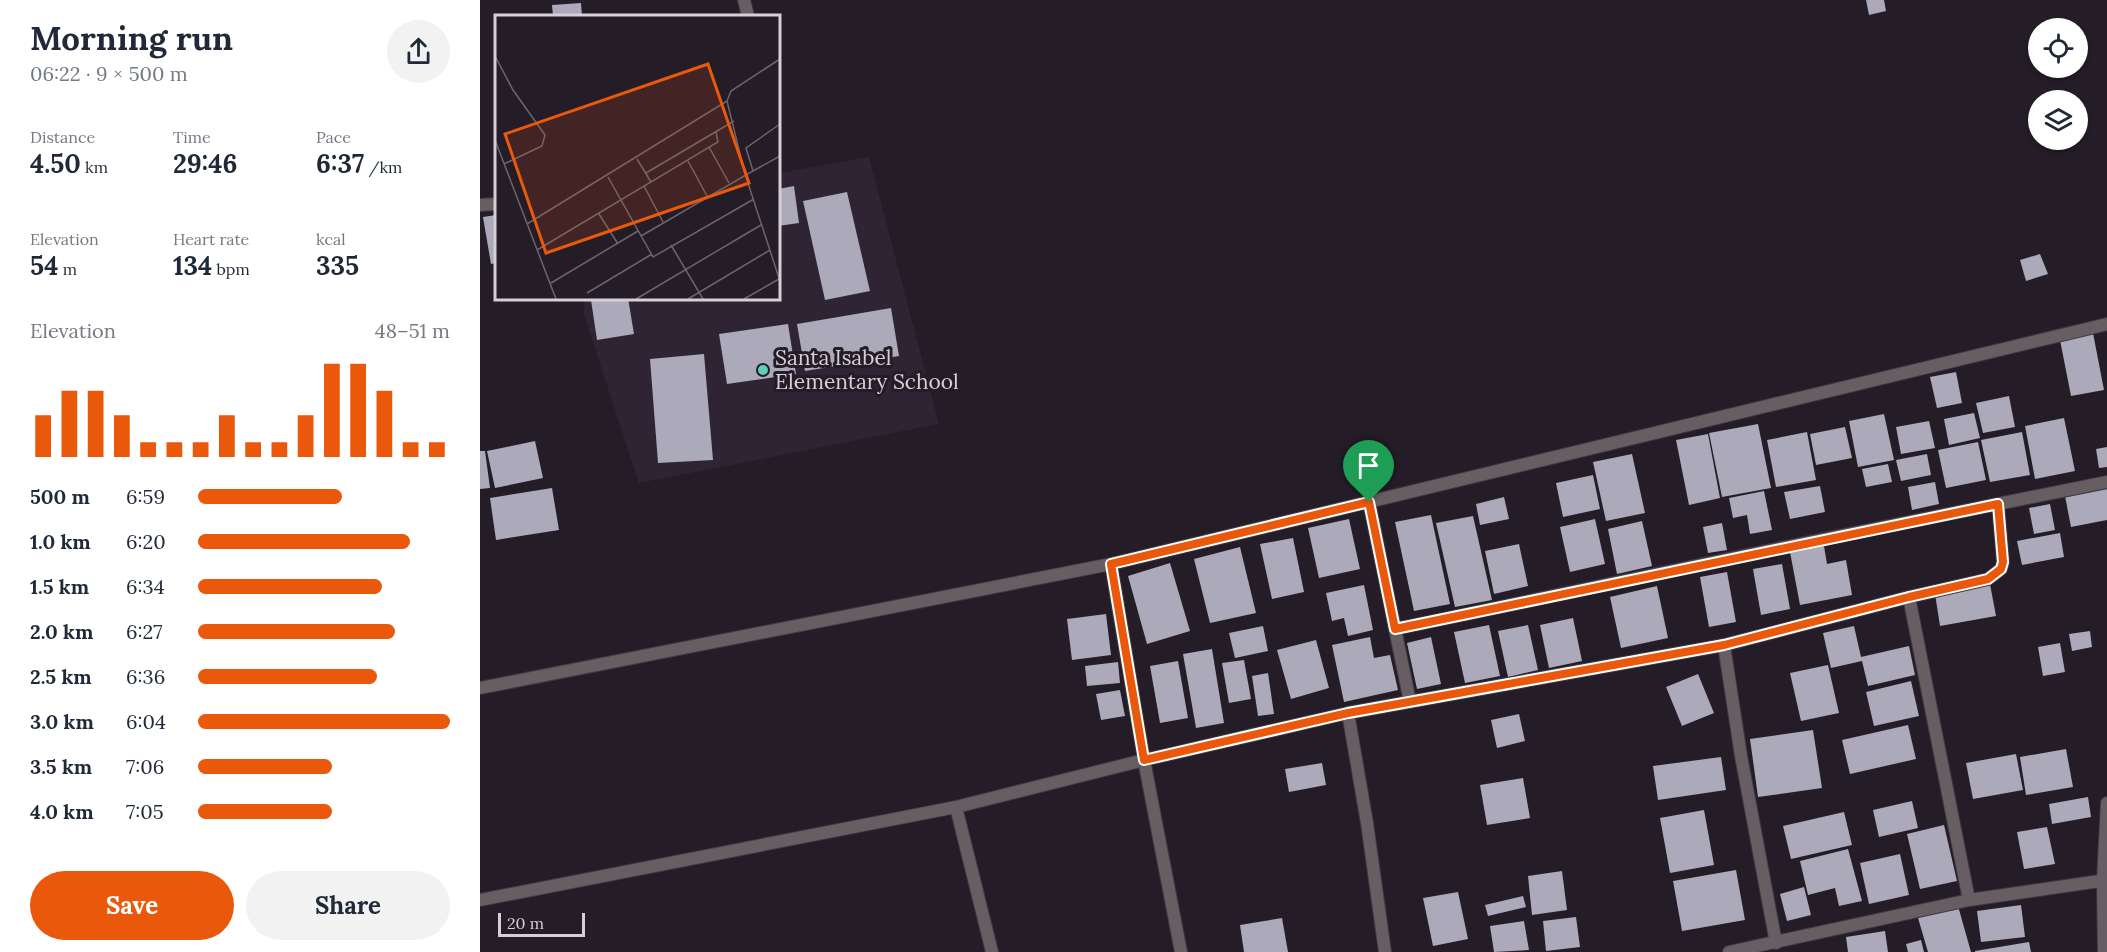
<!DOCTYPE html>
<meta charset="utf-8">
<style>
:root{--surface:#fff;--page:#f2f2f3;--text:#1f2937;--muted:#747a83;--accent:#ea580c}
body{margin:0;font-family:Lora,serif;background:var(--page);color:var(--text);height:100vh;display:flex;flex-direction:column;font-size:22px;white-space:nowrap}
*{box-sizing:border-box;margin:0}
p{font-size:20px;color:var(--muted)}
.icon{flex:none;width:33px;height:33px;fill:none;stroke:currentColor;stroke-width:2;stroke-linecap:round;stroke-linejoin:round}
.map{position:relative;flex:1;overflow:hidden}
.panel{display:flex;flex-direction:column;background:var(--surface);width:480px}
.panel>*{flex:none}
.fabs{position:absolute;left:1548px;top:18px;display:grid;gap:12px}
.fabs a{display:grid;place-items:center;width:60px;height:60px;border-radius:50%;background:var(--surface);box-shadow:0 2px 4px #0004;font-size:30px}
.scale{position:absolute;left:18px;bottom:15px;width:87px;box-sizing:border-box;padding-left:6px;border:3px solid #d5cfd7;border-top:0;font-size:16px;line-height:21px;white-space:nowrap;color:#d5cfd7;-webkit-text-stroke:4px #241c27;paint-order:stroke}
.pin{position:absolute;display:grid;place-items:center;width:51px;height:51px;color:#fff;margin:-62px -26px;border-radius:50% 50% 50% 0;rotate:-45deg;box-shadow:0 0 6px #0007}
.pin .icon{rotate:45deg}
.round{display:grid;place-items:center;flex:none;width:63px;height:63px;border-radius:32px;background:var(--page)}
.head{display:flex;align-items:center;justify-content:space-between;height:102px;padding:0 30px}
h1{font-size:33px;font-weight:700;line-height:45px}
.figures{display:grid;grid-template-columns:repeat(3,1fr);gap:9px;height:102px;padding:6px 30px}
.figures div{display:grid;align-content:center}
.figures b{font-size:26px;font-weight:700}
.figures small{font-size:16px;font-weight:400}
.figures p{font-size:16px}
.chart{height:168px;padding:12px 30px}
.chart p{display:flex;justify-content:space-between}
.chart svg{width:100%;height:108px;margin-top:6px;stroke:var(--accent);stroke-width:6}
.button{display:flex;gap:12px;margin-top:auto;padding:12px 30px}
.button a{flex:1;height:69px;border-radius:36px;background:var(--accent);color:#fff;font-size:24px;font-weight:700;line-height:69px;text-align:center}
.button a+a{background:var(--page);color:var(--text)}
ul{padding:0 30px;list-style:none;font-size:20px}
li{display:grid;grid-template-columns:96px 72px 1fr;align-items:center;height:45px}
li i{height:15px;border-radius:8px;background:var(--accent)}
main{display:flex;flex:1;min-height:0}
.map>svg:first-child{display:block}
.built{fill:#2f2433}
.building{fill:#aba9ba}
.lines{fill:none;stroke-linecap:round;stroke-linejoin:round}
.street-casing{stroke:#403943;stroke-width:14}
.street{stroke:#665e62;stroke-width:12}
.route-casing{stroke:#fff;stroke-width:12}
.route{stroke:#ea580c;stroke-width:8}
.poi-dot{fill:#5dceb8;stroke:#241c27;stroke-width:2}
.labels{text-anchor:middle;stroke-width:6;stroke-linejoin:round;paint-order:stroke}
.poi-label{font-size:21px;fill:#d5cfd7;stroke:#241c27;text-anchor:start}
.inset-road{fill:none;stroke:#6b646d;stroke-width:1.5}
.view{fill:#e8590c;fill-opacity:0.15;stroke:#e8590c;stroke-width:3}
.inset-edge{fill:none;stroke:#d5cfd7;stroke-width:3}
</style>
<main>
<section class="panel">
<div class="head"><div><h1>Morning run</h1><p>06:22 · 9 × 500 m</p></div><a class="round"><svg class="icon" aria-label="share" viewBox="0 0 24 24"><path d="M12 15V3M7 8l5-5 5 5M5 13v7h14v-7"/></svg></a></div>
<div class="figures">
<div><p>Distance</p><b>4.50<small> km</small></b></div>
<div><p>Time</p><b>29:46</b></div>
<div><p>Pace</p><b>6:37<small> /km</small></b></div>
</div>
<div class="figures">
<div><p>Elevation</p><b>54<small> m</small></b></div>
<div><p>Heart rate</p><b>134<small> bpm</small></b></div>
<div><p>kcal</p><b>335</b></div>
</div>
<div class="chart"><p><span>Elevation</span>48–51 m</p>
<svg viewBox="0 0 160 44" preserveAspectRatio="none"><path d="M5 44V27M15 44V17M25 44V17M35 44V27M45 44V38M55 44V38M65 44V38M75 44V27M85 44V38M95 44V38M105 44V27M115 44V6M125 44V6M135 44V17M145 44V38M155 44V38"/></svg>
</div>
<ul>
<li><b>500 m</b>6:59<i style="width:57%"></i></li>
<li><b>1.0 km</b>6:20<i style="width:84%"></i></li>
<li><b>1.5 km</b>6:34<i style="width:73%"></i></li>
<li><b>2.0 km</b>6:27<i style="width:78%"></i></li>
<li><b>2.5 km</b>6:36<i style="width:71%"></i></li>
<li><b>3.0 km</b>6:04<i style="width:100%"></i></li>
<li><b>3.5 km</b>7:06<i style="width:53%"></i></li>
<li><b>4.0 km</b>7:05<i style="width:53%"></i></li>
</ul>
<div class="button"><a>Save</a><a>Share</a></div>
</section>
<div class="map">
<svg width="1627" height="952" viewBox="0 0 1627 952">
<rect width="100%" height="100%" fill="#241c27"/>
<polygon class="built" points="389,157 459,424 159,483 104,315 104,299 298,298 299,173"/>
<g class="building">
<polygon points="1386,0 1404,0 1406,11 1389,15"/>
<polygon points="101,3 102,16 73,16 72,5"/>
<polygon points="314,186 319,223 298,226 298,189"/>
<polygon points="367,192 390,291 345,300 323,201"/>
<polygon points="16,215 16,263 11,264 3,217"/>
<polygon points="1560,254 1568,274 1546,281 1540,260"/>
<polygon points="122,298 148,298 154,334 117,340 111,300"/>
<polygon points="411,308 419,356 325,371 317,324"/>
<polygon points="308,324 316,374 247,384 239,334"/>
<polygon points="1613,333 1624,390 1591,396 1580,340"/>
<polygon points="224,354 233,460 178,463 170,359"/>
<polygon points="1476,372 1482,403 1457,408 1450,377"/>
<polygon points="1529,396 1535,427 1503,433 1496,403"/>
<polygon points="1494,413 1500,438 1469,445 1464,419"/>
<polygon points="1404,414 1414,460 1378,467 1369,421"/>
<polygon points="1584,418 1595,471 1555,479 1545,426"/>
<polygon points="1449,421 1455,448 1421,454 1416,427"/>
<polygon points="1278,424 1291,488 1242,497 1229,433"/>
<polygon points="1365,427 1372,458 1336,465 1330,434"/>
<polygon points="1327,432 1336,480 1296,487 1287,440"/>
<polygon points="1542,432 1550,475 1510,482 1501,440"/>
<polygon points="1228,434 1240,498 1209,505 1196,440"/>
<polygon points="55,441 63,478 15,488 7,451"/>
<polygon points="1498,442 1506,480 1466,488 1458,450"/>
<polygon points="1627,447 1627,467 1619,468 1616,449"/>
<polygon points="0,451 5,451 10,488 0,489"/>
<polygon points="1152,454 1165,513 1126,521 1113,462"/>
<polygon points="1447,454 1451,475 1421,481 1416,460"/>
<polygon points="1408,464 1412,482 1386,487 1382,469"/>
<polygon points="1113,475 1120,509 1083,517 1076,483"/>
<polygon points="1455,482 1459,504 1432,510 1428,487"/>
<polygon points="1340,486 1345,512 1310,519 1304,492"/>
<polygon points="72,488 79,530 16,540 10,498"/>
<polygon points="1627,488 1627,520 1591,527 1585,496"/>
<polygon points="1284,491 1292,530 1270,534 1267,515 1253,518 1249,498"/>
<polygon points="1024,497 1029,519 1000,525 996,504"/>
<polygon points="1570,504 1575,530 1554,534 1549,508"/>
<polygon points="951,515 970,604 934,611 915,522"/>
<polygon points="993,516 1012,600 975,607 956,523"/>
<polygon points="869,519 880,569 839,578 828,528"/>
<polygon points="1115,519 1125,564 1090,572 1080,527"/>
<polygon points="1162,521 1172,566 1137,574 1128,529"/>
<polygon points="1242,523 1247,550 1228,553 1223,527"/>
<polygon points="1580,533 1584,557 1542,565 1537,541"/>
<polygon points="813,538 824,592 792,599 780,544"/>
<polygon points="1039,544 1048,586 1014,594 1005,551"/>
<polygon points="1344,546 1347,564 1366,560 1372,595 1320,605 1310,552"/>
<polygon points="760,547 776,613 730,623 714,559"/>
<polygon points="690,563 710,631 667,644 648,576"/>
<polygon points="1302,564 1310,609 1281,615 1273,569"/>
<polygon points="1247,572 1256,622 1229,627 1220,577"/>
<polygon points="1510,584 1516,616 1460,626 1455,594"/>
<polygon points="884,585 893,630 868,636 864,618 852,621 846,593"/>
<polygon points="1177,586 1188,638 1141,648 1130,597"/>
<polygon points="626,614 631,655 592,660 587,619"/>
<polygon points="1093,618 1102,661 1069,668 1060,625"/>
<polygon points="1009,625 1020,676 985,683 974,632"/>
<polygon points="1048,625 1058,670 1028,677 1018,631"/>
<polygon points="783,626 788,651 755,658 749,633"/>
<polygon points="1374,626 1381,657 1429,646 1435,675 1388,686 1382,661 1351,668 1343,633"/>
<polygon points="1610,631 1612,647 1592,651 1589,634"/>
<polygon points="890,637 894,658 910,655 918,690 864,702 852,645"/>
<polygon points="951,637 961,684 937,689 927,643"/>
<polygon points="836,640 849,688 811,699 797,650"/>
<polygon points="1580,643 1585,672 1563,676 1558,647"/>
<polygon points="732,649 744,723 716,728 703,654"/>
<polygon points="764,660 771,699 749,703 742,663"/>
<polygon points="698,661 708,718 680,723 670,666"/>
<polygon points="638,662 640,683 607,686 605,666"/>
<polygon points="1348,665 1359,713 1321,721 1310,673"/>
<polygon points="788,673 794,714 778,716 772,676"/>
<polygon points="1218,674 1234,713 1202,726 1186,687"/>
<polygon points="1431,681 1439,716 1394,726 1386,692"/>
<polygon points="640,690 645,716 621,720 616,694"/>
<polygon points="1039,714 1045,741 1017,748 1011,720"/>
<polygon points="1428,725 1436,759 1370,774 1362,740"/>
<polygon points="1333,730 1342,788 1278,797 1270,739"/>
<polygon points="1586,749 1593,787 1546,795 1540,757"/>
<polygon points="1536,754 1543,790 1493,799 1486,763"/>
<polygon points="1241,757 1246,790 1178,800 1173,766"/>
<polygon points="842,763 846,785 809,792 805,769"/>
<polygon points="1043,778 1050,818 1007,825 1000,785"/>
<polygon points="1608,797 1611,817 1572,824 1569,804"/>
<polygon points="1432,801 1438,828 1399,837 1393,810"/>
<polygon points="1224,810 1234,865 1190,873 1180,818"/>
<polygon points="1364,812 1372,845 1311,859 1303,826"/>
<polygon points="1464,825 1477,881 1440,889 1427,834"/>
<polygon points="1567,827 1575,864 1544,869 1537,832"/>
<polygon points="1368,849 1382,901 1359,906 1355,888 1328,895 1320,861"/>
<polygon points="1420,854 1429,895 1389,904 1380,863"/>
<polygon points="1256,870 1265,920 1202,931 1193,881"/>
<polygon points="1082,871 1087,910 1052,915 1048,876"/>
<polygon points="1324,887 1331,915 1307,921 1300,894"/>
<polygon points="978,892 988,939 953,946 943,898"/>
<polygon points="1043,896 1046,907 1008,916 1005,905"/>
<polygon points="1541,905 1545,937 1501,942 1497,911"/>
<polygon points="1478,906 1491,952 1448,952 1438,918"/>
<polygon points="1096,917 1100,947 1066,951 1063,921"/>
<polygon points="802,918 808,952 764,952 760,925"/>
<polygon points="1044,921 1049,950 1014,952 1010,926"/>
<polygon points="1405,931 1408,952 1368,952 1366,937"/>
<polygon points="1441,940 1444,952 1428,952 1426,944"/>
<polygon points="1549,942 1551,952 1495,952 1495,951"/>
</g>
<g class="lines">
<defs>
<g id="street">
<polyline points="264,0 268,16"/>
<polyline points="0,205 16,204"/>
<polyline points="889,502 930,702"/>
<polyline points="631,564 664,760 701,952"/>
<polyline points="1429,597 1489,900"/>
<polyline points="915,629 1349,538 1627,482"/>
<polyline points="1244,645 1261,756 1296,943"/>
<polyline points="0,688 631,564 1627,324"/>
<polyline points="868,713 887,823 905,952"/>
<polyline points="476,807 512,952"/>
<polyline points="0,900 476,807 664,760 868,713 1244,645 1429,597 1508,579 1521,569 1523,562 1518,504"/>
<polyline points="1249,952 1489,900 1627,880"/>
<polyline points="1624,952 1623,880 1627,803"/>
</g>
</defs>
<use href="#street" class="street-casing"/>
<use href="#street" class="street"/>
</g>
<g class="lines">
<defs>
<polygon id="route" points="889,502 915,629 1518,504 1523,562 1521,569 1508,579 1429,597 1244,645 868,713 664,760 631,564"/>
</defs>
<use href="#route" class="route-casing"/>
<use href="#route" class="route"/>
</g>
<circle class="poi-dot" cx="283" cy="370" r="6"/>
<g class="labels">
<g class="poi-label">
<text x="295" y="365">Santa Isabel<tspan x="295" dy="24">Elementary School</tspan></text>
</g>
</g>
<g transform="translate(15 15)">
<rect width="285" height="285" fill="#241c27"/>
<path class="inset-road" d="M0,41l18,34 32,45 -3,11 -38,18M232,86l4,-10 49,-32M0,125l61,159M214,132l20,36M142,144l14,23M193,146l19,35M258,156l27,-15M151,158l88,-52M113,162l45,80 101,-58M149,171l19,36M104,199l19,30M32,209l200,-123 18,73 35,107M146,221l112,-65 -7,-23 34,-24M176,230l32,54M42,235l181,-108 -2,-10M56,268l87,-52M92,278l65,-39M141,284l125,-74M193,284l82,-49M249,284l35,-20"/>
<path class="view" d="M213,49l41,119 -203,70 -41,-119z"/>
<rect width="285" height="285" class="inset-edge"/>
</g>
</svg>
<div class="fabs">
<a><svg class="icon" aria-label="locate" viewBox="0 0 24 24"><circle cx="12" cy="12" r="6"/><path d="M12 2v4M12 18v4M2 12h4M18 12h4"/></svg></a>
<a><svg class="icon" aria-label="layers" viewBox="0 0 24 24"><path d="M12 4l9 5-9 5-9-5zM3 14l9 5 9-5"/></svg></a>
</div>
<div class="scale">20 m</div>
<div class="pin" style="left:889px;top:502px;background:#1e9e55"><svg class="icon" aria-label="arrive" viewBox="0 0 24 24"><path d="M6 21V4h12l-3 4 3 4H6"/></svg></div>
</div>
</main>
